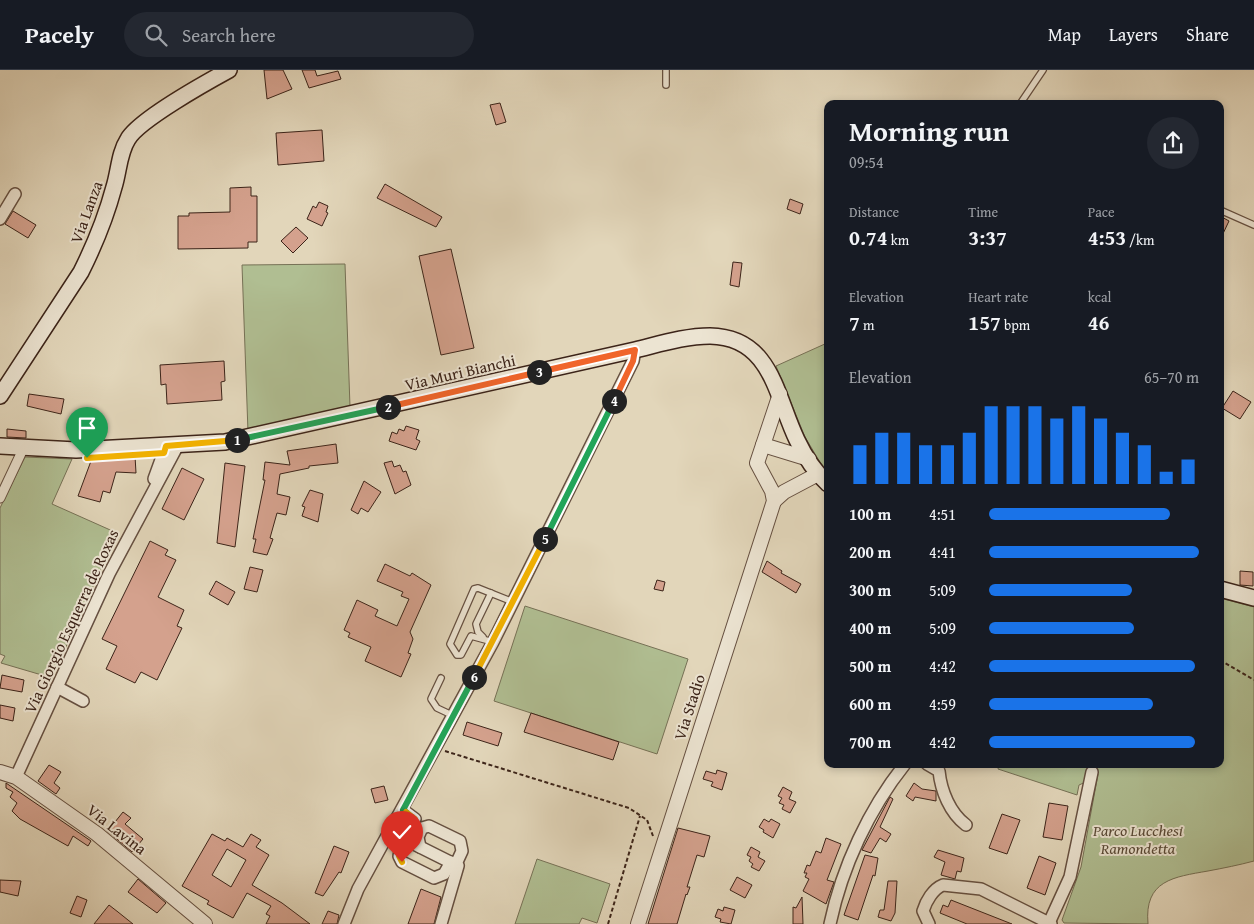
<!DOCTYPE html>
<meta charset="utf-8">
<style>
:root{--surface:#171b24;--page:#242831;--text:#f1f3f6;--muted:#9ea1a6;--line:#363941;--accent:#1a73e8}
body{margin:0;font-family:"Gentium Book Plus",serif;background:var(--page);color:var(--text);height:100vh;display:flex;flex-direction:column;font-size:19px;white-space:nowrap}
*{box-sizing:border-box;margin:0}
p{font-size:16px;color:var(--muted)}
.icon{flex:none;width:28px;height:28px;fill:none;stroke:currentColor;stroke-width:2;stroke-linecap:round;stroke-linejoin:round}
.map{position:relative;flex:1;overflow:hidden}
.sheet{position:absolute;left:824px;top:30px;width:400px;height:668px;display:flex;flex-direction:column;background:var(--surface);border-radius:10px;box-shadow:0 2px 8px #0003}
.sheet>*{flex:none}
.pin{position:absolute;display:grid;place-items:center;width:42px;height:42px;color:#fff;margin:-51px -21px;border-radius:50% 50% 50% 0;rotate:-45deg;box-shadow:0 0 5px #0007}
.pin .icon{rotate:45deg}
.km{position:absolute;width:25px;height:25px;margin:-12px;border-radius:50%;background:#222;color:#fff;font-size:14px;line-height:25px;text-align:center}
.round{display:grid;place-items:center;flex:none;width:52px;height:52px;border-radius:26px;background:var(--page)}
.head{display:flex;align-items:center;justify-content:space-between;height:85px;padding:0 25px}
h1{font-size:28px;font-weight:700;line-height:38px}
.stats{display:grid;grid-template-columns:repeat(3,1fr);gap:8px;height:85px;padding:5px 25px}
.stats div{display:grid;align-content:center}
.stats b{font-size:21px;font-weight:700}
.stats small{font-size:14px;font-weight:400}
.stats p{font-size:14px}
.chart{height:140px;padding:10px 25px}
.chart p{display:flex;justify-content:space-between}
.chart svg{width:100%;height:90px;margin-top:5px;stroke:var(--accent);stroke-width:6}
ul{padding:0 25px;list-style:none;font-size:16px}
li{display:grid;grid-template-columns:80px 60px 1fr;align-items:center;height:38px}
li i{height:12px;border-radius:6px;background:var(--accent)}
header{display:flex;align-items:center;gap:30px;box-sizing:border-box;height:70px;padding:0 25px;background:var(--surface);border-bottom:1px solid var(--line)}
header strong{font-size:24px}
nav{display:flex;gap:28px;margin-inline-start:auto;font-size:18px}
.search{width:350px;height:45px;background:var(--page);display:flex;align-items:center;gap:12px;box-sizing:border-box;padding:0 18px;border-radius:28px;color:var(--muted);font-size:19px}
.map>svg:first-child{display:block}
.green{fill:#b0be92;stroke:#767156}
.building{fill:#d4a18d;stroke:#3c2419;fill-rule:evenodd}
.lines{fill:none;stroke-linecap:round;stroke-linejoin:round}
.service-casing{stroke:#665041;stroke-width:8}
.pedestrian-casing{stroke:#665041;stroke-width:11}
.minor-casing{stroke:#665041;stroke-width:14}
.tertiary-casing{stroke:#665041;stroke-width:16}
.secondary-casing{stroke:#3c2419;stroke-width:18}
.path{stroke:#3c2419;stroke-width:2;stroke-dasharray:4 2.5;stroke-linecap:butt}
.service{stroke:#ece4d2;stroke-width:5.5}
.pedestrian{stroke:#ece4d2;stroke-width:9}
.minor{stroke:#ece4d2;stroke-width:11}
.tertiary{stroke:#ece4d2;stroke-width:14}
.secondary{stroke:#ece4d2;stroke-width:15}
.split-1-casing{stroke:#fff;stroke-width:10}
.split-2-casing{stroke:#fff;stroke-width:10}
.split-3-casing{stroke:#fff;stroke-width:10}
.split-4-casing{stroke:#fff;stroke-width:10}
.split-5-casing{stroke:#fff;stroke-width:10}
.split-6-casing{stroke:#fff;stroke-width:10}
.split-7-casing{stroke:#fff;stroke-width:10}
.split-8-casing{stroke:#fff;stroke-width:10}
.split-1{stroke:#f5b400;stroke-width:6}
.split-2{stroke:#22a559;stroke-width:6}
.split-3{stroke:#f0652b;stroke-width:6}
.split-4{stroke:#f0652b;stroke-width:6}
.split-5{stroke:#22a559;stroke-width:6}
.split-6{stroke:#f5b400;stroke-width:6}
.split-7{stroke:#22a559;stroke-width:6}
.split-8{stroke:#f5b400;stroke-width:6}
.labels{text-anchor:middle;stroke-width:4;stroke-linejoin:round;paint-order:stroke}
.street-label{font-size:16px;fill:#3c2419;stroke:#ece4d2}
.park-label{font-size:16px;font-style:italic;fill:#594a37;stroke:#ece4d2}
</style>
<header>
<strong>Pacely</strong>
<div class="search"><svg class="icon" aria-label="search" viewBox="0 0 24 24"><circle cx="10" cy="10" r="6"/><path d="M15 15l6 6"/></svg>Search here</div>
<nav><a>Map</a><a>Layers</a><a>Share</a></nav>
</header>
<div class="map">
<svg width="1254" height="854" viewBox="0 0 1254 854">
<rect width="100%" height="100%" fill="#e2d6ba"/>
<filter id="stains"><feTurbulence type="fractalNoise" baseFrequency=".004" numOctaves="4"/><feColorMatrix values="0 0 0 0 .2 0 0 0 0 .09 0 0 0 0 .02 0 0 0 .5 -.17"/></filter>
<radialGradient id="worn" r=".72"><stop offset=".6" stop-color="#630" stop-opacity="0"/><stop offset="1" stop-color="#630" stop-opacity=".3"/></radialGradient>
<g class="green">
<polygon points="345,194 350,337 248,362 242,195"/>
<polygon points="827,273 827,404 805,367 776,296"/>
<polygon points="25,387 72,389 52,434 117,463 52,608 1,593 5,586 0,584 0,438"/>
<path d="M1220,528l34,9v254c-15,4 -30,7 -46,10 -34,6 -64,9 -60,53l-84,-1 -2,-3 19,-53 17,-93 -9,-2 -1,9 -9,4 -2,10 -79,-26 1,-5h221z"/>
<polygon points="525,536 688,589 657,684 494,631"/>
<polygon points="537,789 610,814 597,853 582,848 579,854 515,854"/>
</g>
<g class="building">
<polygon points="264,0 283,0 292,19 267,29"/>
<polygon points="302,0 315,0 317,6 338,1 341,9 309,18"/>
<polygon points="500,33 506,52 496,55 490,35"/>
<polygon points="322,60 324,91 278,95 276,63"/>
<polygon points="385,114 442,147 436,157 377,128"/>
<polygon points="251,117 251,126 257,126 257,172 248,172 248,178 178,179 178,146 189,146 189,143 230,142 230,118"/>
<polygon points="790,129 803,134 800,144 787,139"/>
<polygon points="319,132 328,136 326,142 328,143 322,156 307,149 313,136 316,138"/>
<polygon points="13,141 36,155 28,168 5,154"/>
<polygon points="1220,146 1229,151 1220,170"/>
<polygon points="296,157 308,168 293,183 281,171"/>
<polygon points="451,179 474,278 441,285 419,186"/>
<polygon points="733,192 742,193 739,217 730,215"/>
<polygon points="224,291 225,311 221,312 222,330 167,334 166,314 161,315 160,295"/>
<polygon points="1233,321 1251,332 1240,349 1222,338"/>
<polygon points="29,324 64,329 61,344 27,336"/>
<polygon points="406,356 419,360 416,369 420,371 416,380 389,371 392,362 397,364 399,359 404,361"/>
<polygon points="7,359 26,361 26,368 7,367"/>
<polygon points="336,374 338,393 309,396 309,398 280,404 277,424 290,427 286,445 277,443 270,468 273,469 267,485 253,482 256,469 253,469 265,410 263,410 265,392 290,395 287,381"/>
<polygon points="135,386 136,403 116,402 110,423 103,421 100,432 78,426 91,391"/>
<polygon points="392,391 394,397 400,395 403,402 406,401 411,415 395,424 384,393"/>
<polygon points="225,393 245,396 235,477 217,473"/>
<polygon points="182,398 204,409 184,450 162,439"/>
<polygon points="364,411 381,422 368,442 361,438 358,444 351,440"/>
<polygon points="310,420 323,424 318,452 302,446 305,437 302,436"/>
<polygon points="150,471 168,480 165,485 176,490 158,527 184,540 177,556 182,558 157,610 141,602 135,613 106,599 117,576 102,569"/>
<polygon points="767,491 782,501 781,503 801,514 796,523 762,502"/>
<polygon points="385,494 410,506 412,503 431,515 410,562 413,569 408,583 411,584 401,607 365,591 371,577 348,567 350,563 344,560 357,530 378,540 375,546 397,556 409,529 401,526 403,522 377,511"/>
<polygon points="250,497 263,500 257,522 244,519"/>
<polygon points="1240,501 1253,502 1253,516 1240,515"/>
<polygon points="657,510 665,512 663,521 654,519"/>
<polygon points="216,511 235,522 228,535 209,524"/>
<polygon points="2,605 24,610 22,622 0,618"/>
<polygon points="0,635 15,638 13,651 0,648"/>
<polygon points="531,643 619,672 613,690 524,662"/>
<polygon points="467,652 502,663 498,676 463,665"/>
<polygon points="49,695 61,702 54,713 60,718 56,724 38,711"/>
<polygon points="717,700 727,703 722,720 711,716 713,712 703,709 706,701 716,704"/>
<polygon points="6,713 91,771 88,776 73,766 68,776 20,749 12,741 17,733 10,727 13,722 6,718"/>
<polygon points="914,713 922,719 936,721 936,731 915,727 913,731 906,726"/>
<polygon points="384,716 388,730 375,733 371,719"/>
<polygon points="783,717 792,722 789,729 796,732 790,743 782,739 784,735 779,733 782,728 778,726"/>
<polygon points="890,727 893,729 880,757 891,764 886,772 880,768 871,783 862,780"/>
<polygon points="1049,733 1068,736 1062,770 1043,767"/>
<polygon points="123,742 131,748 125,754 143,769 132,782 105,759 109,755 111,757"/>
<polygon points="1002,744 1020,750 1007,784 989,778"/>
<polygon points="764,749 769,752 771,749 780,754 773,768 763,762 764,760 759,757"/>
<polygon points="678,758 710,766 704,787 697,785 687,817 690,817 687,825 686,824 677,854 648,854"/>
<path d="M212,764l13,7 2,-3 16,9 8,-13 10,6 -5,7 13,8 -17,30 30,18 28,21h-44l4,-8 -4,-2 5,-8 -24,-13 -14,25 -26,-14 2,-3 -27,-15zM227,779l19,11 -15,27 -19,-12z"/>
<polygon points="826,768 841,774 827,810 834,812 826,834 803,821 809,809 805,807 807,803 804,803 807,795 810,796 816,781 821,783"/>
<polygon points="334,776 349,782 341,803 339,802 323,826 315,823"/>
<polygon points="751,777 760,782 758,787 765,791 759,801 751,797 753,794 749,791 751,787 747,785"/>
<polygon points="938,780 964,788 961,802 957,801 955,809 941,805 945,792 934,787"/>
<polygon points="865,785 878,788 875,806 873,805 858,850 844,845"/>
<polygon points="1039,786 1056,793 1045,825 1027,818"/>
<polygon points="737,807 752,815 745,828 730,820"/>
<polygon points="138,809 166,833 157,843 128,822"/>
<polygon points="0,810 21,811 18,826 0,822"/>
<polygon points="888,811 897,811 895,843 891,851 878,847 880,840 884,840"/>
<polygon points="421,819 441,827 434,854 408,854"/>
<polygon points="77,826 87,830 81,847 70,843"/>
<polygon points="802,827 803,854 793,854 793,837 796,838"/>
<polygon points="951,830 1012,854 967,854 940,843 943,835 948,837"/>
<polygon points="109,835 118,842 133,854 94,854"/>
<polygon points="724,837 735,840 731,854 720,852 721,849 715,847 718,839 723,841"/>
<polygon points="328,841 339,845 337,854 322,854"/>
</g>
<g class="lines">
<defs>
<g id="service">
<polyline points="666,0 666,15"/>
<polyline points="1020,34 1043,0"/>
<polyline points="1220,140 1254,155"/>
<polyline points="483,567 478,562 476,554 491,523"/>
<polyline points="493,572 471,566 461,585 457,585 450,574 474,519 478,518 513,532"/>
<polyline points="441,608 431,629 437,638 454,646"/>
</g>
<polyline id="pedestrian" points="0,428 24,377"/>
<g id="minor">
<polyline points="0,149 15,124"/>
<polyline points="154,409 166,376"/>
<polyline points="57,617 83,631"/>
<path d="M927,694l12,7c2,20 11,42 27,54"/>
<polyline points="16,707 109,504 178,375"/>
<polyline points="403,740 415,749 402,774 399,786 402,792 434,808 444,804 451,792"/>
<polyline points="406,765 408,771 458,796 441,854"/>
<polyline points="420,777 418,767 422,758 429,756 460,771 462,781 456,794"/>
<polyline points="1049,853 1070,807 1092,702"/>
<polyline points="344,854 358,819 493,572 633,291 635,280"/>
<path d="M830,854c12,-57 39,-115 75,-160"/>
<path d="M929,854l-6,-13c3,-10 10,-22 20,-26l38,4 70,35"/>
</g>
<g id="tertiary">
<polyline points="763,375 809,389"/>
<polyline points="774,431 784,422 818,404"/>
<polyline points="0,702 16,707 97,764 205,854"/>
<polyline points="638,854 774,431 772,421 757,393 780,324"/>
</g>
<g id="secondary">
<path d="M0,326l81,-124c14,-28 25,-55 33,-85 5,-16 5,-34 14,-48 11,-19 79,-57 101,-69"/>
<path d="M0,376l76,4 149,-8 410,-92c25,-6 50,-14 75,-14 62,1 66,61 87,104 7,15 18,32 31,44"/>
<polyline points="1220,519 1254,528"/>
</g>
</defs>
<use href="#service" class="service-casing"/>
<use href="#pedestrian" class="pedestrian-casing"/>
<use href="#minor" class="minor-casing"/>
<use href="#tertiary" class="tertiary-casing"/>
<use href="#secondary" class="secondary-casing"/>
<g class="path">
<polyline points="1220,590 1254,610"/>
<polyline points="445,681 629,738 647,750 653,766"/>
<polyline points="608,854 640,746"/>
</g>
<use href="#service" class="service"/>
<use href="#pedestrian" class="pedestrian"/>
<use href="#minor" class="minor"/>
<use href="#tertiary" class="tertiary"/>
<use href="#secondary" class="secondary"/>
</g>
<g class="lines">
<defs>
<polyline id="split-1" points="87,388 164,383 166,376 237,370"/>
<polyline id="split-2" points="237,370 388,337"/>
<polyline id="split-3" points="388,337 539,302"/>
<polyline id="split-4" points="539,302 635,280 633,291 614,331"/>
<polyline id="split-5" points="545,469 614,331"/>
<polyline id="split-6" points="474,607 545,469"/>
<polyline id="split-7" points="406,742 403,740 474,607"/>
<polyline id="split-8" points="402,792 399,786 402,774 415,749 406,742"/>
</defs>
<use href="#split-1" class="split-1-casing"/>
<use href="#split-2" class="split-2-casing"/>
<use href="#split-3" class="split-3-casing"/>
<use href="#split-4" class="split-4-casing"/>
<use href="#split-5" class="split-5-casing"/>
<use href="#split-6" class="split-6-casing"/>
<use href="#split-7" class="split-7-casing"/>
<use href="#split-8" class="split-8-casing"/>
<use href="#split-1" class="split-1"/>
<use href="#split-2" class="split-2"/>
<use href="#split-3" class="split-3"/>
<use href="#split-4" class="split-4"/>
<use href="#split-5" class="split-5"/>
<use href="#split-6" class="split-6"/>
<use href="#split-7" class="split-7"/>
<use href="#split-8" class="split-8"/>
</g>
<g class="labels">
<g class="street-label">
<text transform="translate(86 142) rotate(-70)" y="6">Via Lanza</text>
<text transform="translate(460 302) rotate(-13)" y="6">Via Muri Bianchi</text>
<text transform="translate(71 551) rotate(-65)" y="6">Via Giorgio Esquerra de Roxas</text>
<text transform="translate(689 637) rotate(-72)" y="6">Via Stadio</text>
<text transform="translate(117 759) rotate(38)" y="6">Via Lavina</text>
</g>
<g class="park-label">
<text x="1138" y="766">Parco Lucchesi<tspan x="1138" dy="18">Ramondetta</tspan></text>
</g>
</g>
<rect width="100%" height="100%" filter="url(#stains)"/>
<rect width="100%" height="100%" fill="url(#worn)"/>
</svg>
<div class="pin" style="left:87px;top:388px;background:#1e9e55"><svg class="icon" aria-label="arrive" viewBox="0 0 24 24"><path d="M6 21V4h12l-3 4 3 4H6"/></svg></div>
<div class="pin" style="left:402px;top:792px;background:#d93025"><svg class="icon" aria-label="check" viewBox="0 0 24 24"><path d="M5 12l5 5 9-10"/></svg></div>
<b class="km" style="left:237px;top:370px">1</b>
<b class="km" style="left:388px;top:337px">2</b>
<b class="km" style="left:539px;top:302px">3</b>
<b class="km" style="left:614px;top:331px">4</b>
<b class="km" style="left:545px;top:469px">5</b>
<b class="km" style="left:474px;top:607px">6</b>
<section class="sheet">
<div class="head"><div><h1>Morning run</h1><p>09:54</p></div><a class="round"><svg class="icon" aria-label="share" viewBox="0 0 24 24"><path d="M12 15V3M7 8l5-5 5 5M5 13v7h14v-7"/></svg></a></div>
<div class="stats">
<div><p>Distance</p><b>0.74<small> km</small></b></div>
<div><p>Time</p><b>3:37</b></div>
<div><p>Pace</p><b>4:53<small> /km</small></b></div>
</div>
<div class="stats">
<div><p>Elevation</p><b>7<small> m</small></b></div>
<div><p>Heart rate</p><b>157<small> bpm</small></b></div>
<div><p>kcal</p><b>46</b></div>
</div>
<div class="chart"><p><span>Elevation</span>65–70 m</p>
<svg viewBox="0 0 160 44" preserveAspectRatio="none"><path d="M5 44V25M15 44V19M25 44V19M35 44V25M45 44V25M55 44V19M65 44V6M75 44V6M85 44V6M95 44V12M105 44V6M115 44V12M125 44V19M135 44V25M145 44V38M155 44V32"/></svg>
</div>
<ul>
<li><b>100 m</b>4:51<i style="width:86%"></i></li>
<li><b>200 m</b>4:41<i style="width:100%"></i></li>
<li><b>300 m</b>5:09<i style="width:68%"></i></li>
<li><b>400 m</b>5:09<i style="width:69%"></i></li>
<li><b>500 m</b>4:42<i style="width:98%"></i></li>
<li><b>600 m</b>4:59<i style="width:78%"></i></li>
<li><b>700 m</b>4:42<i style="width:98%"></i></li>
</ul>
</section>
</div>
